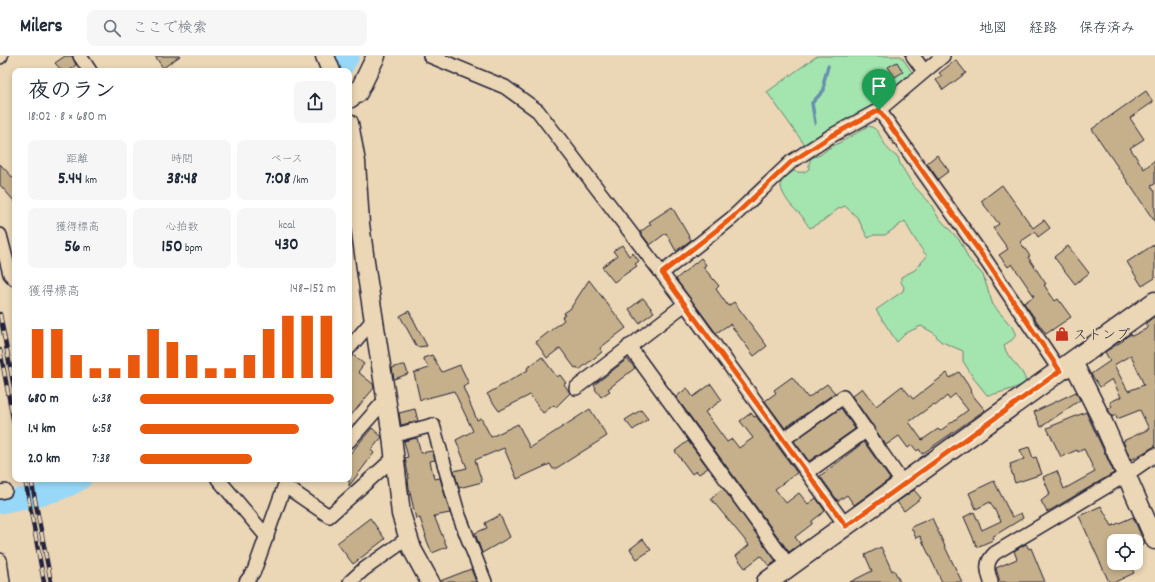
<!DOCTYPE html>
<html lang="ja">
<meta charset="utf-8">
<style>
:root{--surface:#fff;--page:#f6f6f7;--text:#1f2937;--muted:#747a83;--line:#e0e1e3;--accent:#ea580c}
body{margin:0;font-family:Dekko,"Klee One",sans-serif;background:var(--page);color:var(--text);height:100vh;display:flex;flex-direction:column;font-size:15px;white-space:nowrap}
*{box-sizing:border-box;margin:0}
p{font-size:13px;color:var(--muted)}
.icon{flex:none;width:22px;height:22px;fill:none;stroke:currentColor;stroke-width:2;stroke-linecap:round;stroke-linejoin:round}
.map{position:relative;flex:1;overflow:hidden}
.drawer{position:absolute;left:12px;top:12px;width:340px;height:414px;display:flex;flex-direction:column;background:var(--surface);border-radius:8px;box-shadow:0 2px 6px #0003}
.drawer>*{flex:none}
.buttons{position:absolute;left:1107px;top:478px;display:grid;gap:8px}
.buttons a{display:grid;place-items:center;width:36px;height:36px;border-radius:8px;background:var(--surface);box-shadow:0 2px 6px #0003;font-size:20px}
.pin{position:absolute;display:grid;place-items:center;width:34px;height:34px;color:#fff;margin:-41px -17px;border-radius:50% 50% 50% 0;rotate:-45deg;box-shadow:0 0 4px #0007}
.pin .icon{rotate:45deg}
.round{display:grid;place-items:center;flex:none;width:42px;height:42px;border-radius:8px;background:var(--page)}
.overview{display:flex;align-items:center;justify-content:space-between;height:68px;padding:0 16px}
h1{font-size:22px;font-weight:700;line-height:30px}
.figures{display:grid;grid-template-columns:repeat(3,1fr);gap:6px;height:68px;padding:4px 16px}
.figures div{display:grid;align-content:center;border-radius:8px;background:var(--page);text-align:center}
.figures b{font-size:17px;font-weight:700}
.figures small{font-size:11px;font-weight:400}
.figures p{font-size:11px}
.chart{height:112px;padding:8px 16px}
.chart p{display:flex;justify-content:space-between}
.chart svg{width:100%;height:72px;margin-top:4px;stroke:var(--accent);stroke-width:6}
ul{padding:0 16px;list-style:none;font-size:13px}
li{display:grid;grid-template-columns:64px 48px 1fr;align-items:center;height:30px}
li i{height:10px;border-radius:5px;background:var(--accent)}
header{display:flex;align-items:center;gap:24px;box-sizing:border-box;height:56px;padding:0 20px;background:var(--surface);border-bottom:1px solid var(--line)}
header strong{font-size:19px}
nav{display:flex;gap:22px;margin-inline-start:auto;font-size:14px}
.search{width:280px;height:36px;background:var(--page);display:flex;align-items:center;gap:10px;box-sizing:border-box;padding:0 14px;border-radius:8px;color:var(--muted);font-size:15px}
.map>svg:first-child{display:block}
.green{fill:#a4e5af;stroke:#638475}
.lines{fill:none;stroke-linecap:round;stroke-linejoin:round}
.stream{stroke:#688fad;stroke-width:3.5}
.river{stroke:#97d8f9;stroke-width:21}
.building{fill:#c5b08b;stroke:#22223b;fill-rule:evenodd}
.street-casing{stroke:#22223b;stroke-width:16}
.secondary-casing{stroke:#22223b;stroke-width:21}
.primary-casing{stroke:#22223b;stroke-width:23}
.street{stroke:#ebd6b5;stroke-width:13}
.secondary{stroke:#ebd6b5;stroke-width:18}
.primary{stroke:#ebd6b5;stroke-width:20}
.rail-casing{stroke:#22223b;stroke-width:4.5}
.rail{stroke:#ebd6b5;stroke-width:3;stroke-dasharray:9;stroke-linecap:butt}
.route-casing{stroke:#fff;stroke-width:8}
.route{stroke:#ea580c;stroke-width:5}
.labels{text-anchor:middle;stroke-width:3.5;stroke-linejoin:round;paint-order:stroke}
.poi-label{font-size:14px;fill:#22223b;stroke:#ebd6b5;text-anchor:start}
</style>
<header>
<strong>Milers</strong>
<div class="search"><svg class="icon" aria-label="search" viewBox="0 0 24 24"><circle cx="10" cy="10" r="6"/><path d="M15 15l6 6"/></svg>ここで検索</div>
<nav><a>地図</a><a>経路</a><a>保存済み</a></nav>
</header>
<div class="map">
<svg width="1155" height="526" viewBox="0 0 1155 526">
<rect width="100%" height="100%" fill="#ebd6b5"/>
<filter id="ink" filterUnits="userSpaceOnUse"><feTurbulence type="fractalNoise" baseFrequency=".025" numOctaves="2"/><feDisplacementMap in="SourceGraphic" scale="8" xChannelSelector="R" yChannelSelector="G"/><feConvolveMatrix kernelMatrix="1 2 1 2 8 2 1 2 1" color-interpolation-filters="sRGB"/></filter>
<g filter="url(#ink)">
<g class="green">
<polygon points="817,0 901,0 914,19 875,50 809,88 804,88 767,36"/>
<path d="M868,70c15,2 12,22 30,31l2,7 13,21 17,18 8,14 23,25 7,16 15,17 10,30 19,22 4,8 -4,5 -8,5c3,16 20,22 22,38 -7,4 -31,12 -39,12l-12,-15 -12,-19v-10l-23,-10 -6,-8 -13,-7 -15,7 -9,9 -21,-32 27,-19 1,-4 -3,-5v-5l14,-7 12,-14c-6,-7 -19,-27 -22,-35l-20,14h-11l-6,3 -11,-21 -12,-11 -7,3 -14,11 -14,8c-4,-4 -7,-12 -11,-15 -7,-5 -24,-25 -16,-35 3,-2 8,-5 11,-7 6,2 10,2 15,-2v-5l2,-6 9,-3 9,-7 14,-7z"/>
</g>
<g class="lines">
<polyline class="stream" points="815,67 812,47 824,34 824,25 828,10"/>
<g class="river">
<polyline points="340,15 349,0"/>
<path d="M0,447c28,-7 57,-8 81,-24"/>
</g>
</g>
<g class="building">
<polygon points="65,0 72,0 76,9 68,15 62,15 55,7"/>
<polygon points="155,0 180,0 163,12"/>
<polygon points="956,4 966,17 943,34 936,24 942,20 939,17"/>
<polygon points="897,6 903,16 895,21 888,11"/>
<polygon points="1146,35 1153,46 1130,62 1144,83 1130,92 1144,113 1155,104 1155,128 1151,130 1155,136 1155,166 1092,73"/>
<polygon points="937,99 949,115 938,123 927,107"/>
<polygon points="0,108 15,124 15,146 0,129"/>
<polygon points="1002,129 1033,172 1044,164 1050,172 1038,181 1035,176 1020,186 1030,200 1028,201 1046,228 1044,229 1055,245 1058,243 1071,261 1046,278 1024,247 1034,240 1012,208 1008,211 999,199 1008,193 993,172 999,168 981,145"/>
<polygon points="672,151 691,184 676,195 666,177 650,189 640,176 651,168 649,166"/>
<polygon points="1155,188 1155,222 1142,230 1127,206"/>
<polygon points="622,189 629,200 633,197 639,205 635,208 637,210 614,226 602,211 617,200 613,195"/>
<polygon points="1068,190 1089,217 1075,228 1054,201"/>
<polygon points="701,202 706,209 703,211 719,230 716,233 728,250 734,246 767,290 754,300 730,268 716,277 676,223"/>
<polygon points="589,224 626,272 600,292 602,296 579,314 577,311 575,312 560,292 547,302 536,286 564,264 562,261 565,259 564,257 570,253"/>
<polygon points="643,242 654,256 639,267 629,253"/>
<polygon points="409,255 427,290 417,291 400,260"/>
<path d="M1155,260v130l-24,14 -8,-19 26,-12 -9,-19 -23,9 -1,-4 -4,2 -4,-8 4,-2 -2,-5 11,-5 -9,-18 -12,8 -9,-13 19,-13 -5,-9 19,-12 -1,-1 8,-5 1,2 16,-8 -2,-5zM1131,299l13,30 -16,6 -14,-26z"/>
<polygon points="353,299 364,308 358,316 373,328 374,332 349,362 349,304"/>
<polygon points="432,299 442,316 460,309 469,328 463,331 477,364 481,362 491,381 518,368 530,392 590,353 607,380 555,413 553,413 550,408 517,423 504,392 475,404 482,426 459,432 454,415 467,412 456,384 473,375 454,335 420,344 414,317 429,312 423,302"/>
<polygon points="542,301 557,321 560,319 566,327 564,328 570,337 556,351 554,349 543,357 530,339 499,355 487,338 528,314 527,312"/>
<polygon points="627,303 635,312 608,333 610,335 601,341 595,333 596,332 594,329"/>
<polygon points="402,309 405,309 408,318 394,323 392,312"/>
<path d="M959,316l9,13 3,6 -1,1 15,18 -63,44 -3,-5 -2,2 -5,-6 -4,3 -9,-12 -13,9 -34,-49 10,-8 14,18 26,-20 11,13 34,-26 3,5zM955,338l13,16 -28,21 -2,-2 -16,11 -13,-18 25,-18 1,2 12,-10 2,3z"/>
<polygon points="792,321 808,342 827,328 835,337 785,372 765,345 776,337 774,334"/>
<polygon points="711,328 722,344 705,356 727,386 732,383 739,392 753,382 740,365 751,357 754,361 756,360 797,417 775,433 786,447 799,437 808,448 816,442 825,455 812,465 812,468 795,481 800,488 789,496 676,341 687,332 693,341"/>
<polygon points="1076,336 1080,344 1041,371 1034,356"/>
<polygon points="841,352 855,373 809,405 794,385"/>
<polygon points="415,353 418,365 401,369 399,357"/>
<polygon points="641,354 648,363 633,374 625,364"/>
<polygon points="1086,356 1114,417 1047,456 1041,445 1050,438 1043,421 1057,415 1064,433 1095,416 1084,393 1078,396 1077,394 1061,401 1047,372"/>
<polygon points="372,372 382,381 371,394 374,397 349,430 349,399"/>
<polygon points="417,382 421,397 432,395 435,404 430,405 434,423 440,422 450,457 434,460 447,491 432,497 425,480 426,480 420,462 416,463 409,432 408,424 409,423 405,402 408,401 404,385"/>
<polygon points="688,385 708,412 699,418 696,415 692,418 675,395"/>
<polygon points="864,386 890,423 854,449 847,439 838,445 820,420"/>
<polygon points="1029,391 1033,402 1036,401 1042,418 1015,427 1010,411 1011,411 1010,408 1024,403 1020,394"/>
<polygon points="994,425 1012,461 1021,457 1023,462 992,481 993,484 977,491 964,461 974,456 982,474 1001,465 990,446 976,453 969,437"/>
<polygon points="723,432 776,505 769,510 761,500 745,512 736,500 749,489 711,443"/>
<polygon points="914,434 921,442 904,455 897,446"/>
<polygon points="1101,450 1112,470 1133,461 1145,488 1136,492 1136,485 1114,485 1114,507 1129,507 1134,517 1115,526 1109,526 1079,460"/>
<polygon points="500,459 510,481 482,497 475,477 487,472 485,467"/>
<polygon points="370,462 385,483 353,508 337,487"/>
<polygon points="932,462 947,495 962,526 942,526 920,480 916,482 911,471"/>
<polygon points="643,483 651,494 637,503 630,493"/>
<polygon points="1026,488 1029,493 1031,492 1045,526 1000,526 996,512 1017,503 1014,495"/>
<polygon points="881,491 892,515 894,514 900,526 850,526 872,515 865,499"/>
<polygon points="471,513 476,526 440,526 440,525"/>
</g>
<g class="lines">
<defs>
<g id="street">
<polyline points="80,0 90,15"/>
<polyline points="430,0 505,31 538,55 685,248 846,470"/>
<polyline points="913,0 924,15"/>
<polyline points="0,1 1,0"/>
<polyline points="879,54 987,206 1060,315"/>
<polyline points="0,179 10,218 15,223"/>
<polyline points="662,217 732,162 791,106 831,80 879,54 943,0"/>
<polyline points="629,290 789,510"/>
<polyline points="349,292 373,264"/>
<polyline points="576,332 685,248"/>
<polyline points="392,380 433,369 458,457 485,526"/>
<polyline points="784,383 843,341 904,429"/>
<polyline points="349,385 386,343"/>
<polyline points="808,416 867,374"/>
<polyline points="218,423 267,481"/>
<polyline points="285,430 329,460 395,401"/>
<polyline points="0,436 5,435"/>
<polyline points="0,504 3,526"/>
<polyline points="246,526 254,515 287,423"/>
<polyline points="350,526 363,514 408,482"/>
<path d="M991,526c-4,-12 -6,-20 4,-29l131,-78 29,-20"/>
</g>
<g id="secondary">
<polyline points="325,0 331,15"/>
<polyline points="349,43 358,37 376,0"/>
<polyline points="349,67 356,106 360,168 367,220 392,380 401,458 412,493 430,526"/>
<polyline points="1073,306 1102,364 1155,484"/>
</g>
<polyline id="primary" points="767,526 1155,246"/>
</defs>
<use href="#street" class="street-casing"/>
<use href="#secondary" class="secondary-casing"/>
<use href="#primary" class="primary-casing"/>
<use href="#street" class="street"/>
<use href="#secondary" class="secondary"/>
<use href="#primary" class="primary"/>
<defs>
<g id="rail">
<polyline points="0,258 15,337"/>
<polyline points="0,294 15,373"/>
<polyline points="25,423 44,526"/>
<polyline points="31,423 51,526"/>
</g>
</defs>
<use href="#rail" class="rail-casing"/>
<use href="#rail" class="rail"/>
</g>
</g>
<g class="lines" filter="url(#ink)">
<defs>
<polygon id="route" points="879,54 987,206 1060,315 846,470 662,217 732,162 791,106 831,80"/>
</defs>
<use href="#route" class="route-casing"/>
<use href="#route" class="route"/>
</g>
<defs>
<symbol id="shop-bare" viewBox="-9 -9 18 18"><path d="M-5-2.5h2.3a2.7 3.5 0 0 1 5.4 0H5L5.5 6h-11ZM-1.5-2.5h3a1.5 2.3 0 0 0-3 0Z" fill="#c8321e" stroke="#ebd6b5" stroke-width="2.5" paint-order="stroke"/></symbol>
</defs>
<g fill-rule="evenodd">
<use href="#shop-bare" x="1052" y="268" width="20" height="20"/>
</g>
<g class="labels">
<g class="poi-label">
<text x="1073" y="283">ストンプ</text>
</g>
</g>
</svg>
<div class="buttons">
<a><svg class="icon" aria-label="locate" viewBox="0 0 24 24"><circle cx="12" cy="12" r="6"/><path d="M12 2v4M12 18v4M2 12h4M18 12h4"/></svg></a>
</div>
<div class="pin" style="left:879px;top:54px;background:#1e9e55"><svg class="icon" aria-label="arrive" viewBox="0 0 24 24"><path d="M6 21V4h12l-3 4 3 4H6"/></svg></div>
<section class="drawer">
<div class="overview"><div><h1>夜のラン</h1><p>18:02 · 8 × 680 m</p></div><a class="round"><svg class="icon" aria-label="share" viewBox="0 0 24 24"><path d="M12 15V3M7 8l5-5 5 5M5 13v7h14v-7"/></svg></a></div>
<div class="figures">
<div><p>距離</p><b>5.44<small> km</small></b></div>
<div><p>時間</p><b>38:48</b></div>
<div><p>ペース</p><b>7:08<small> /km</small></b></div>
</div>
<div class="figures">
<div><p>獲得標高</p><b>56<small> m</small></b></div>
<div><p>心拍数</p><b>150<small> bpm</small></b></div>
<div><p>kcal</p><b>430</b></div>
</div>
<div class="chart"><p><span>獲得標高</span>148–152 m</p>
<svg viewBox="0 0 160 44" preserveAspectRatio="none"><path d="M5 44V14M15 44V14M25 44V30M35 44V38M45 44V38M55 44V30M65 44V14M75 44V22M85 44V30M95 44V38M105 44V38M115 44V30M125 44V14M135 44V6M145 44V6M155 44V6"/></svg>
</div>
<ul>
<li><b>680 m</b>6:38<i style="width:99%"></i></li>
<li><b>1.4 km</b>6:58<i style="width:81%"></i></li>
<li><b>2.0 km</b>7:38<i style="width:57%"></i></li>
</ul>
</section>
</div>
